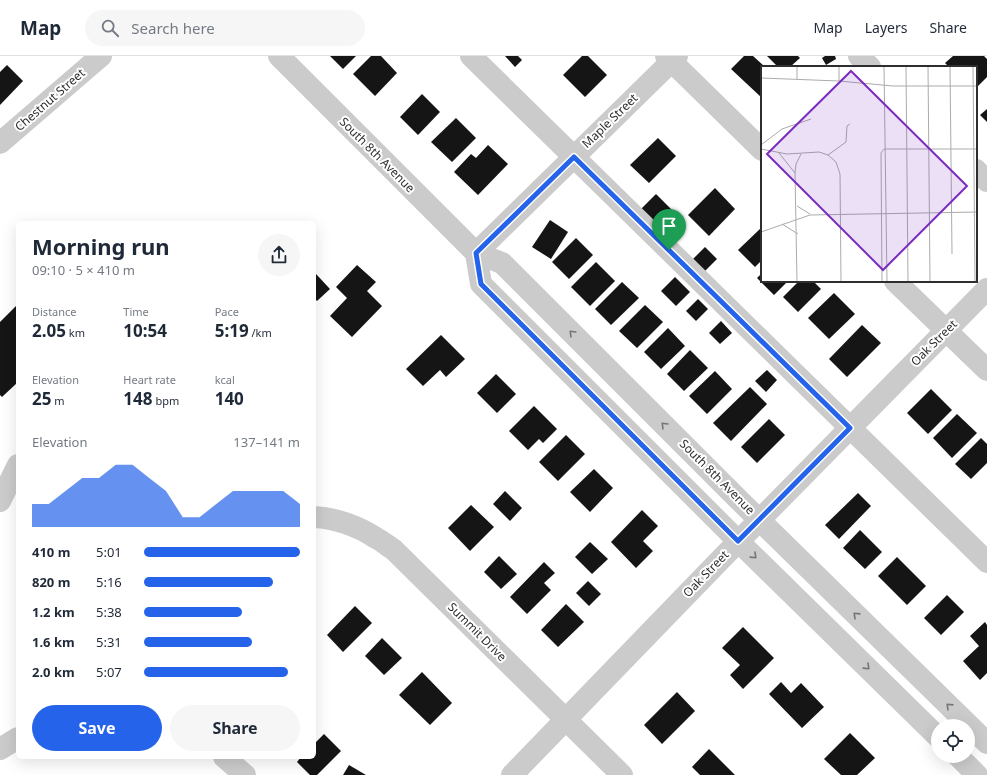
<!DOCTYPE html>
<meta charset="utf-8">
<style>
:root{--surface:#fff;--page:#f6f6f7;--text:#1f2937;--muted:#747a83;--line:#e0e1e3;--accent:#2563eb}
body{margin:0;font-family:"Noto Sans",sans-serif;background:var(--page);color:var(--text);height:100vh;display:flex;flex-direction:column;font-size:15px;white-space:nowrap}
*{box-sizing:border-box;margin:0}
p{font-size:13px;color:var(--muted)}
.icon{flex:none;width:22px;height:22px;fill:none;stroke:currentColor;stroke-width:2;stroke-linecap:round;stroke-linejoin:round}
.map{position:relative;flex:1;overflow:hidden}
.side{position:absolute;left:16px;top:165px;width:300px;height:538px;display:flex;flex-direction:column;background:var(--surface);border-radius:6px;box-shadow:0 4px 16px #0002}
.side>*{flex:none}
.buttons{position:absolute;left:931px;top:663px;display:grid;gap:8px}
.buttons a{display:grid;place-items:center;width:44px;height:44px;border-radius:50%;background:var(--surface);box-shadow:0 4px 16px #0002;font-size:20px}
.pin{position:absolute;display:grid;place-items:center;width:34px;height:34px;color:#fff;margin:-41px -17px;border-radius:50% 50% 50% 0;rotate:-45deg;box-shadow:0 0 4px #0007}
.pin .icon{rotate:45deg}
.round{display:grid;place-items:center;flex:none;width:42px;height:42px;border-radius:21px;background:var(--page)}
.overview{display:flex;align-items:center;justify-content:space-between;height:68px;padding:0 16px}
h1{font-size:22px;font-weight:700;line-height:30px}
.metrics{display:grid;grid-template-columns:repeat(3,1fr);gap:6px;height:68px;padding:4px 16px}
.metrics div{display:grid;align-content:center}
.metrics b{font-size:17px;font-weight:700}
.metrics small{font-size:11px;font-weight:400}
.metrics p{font-size:11px}
.chart{height:112px;padding:8px 16px}
.chart p{display:flex;justify-content:space-between}
.chart svg{width:100%;height:72px;margin-top:4px;fill:var(--accent);opacity:.7}
.cta{display:flex;gap:8px;margin-top:auto;padding:8px 16px}
.cta a{flex:1;height:46px;border-radius:24px;background:var(--accent);color:#fff;font-size:16px;font-weight:700;line-height:46px;text-align:center}
.cta a+a{background:var(--page);color:var(--text)}
ul{padding:0 16px;list-style:none;font-size:13px}
li{display:grid;grid-template-columns:64px 48px 1fr;align-items:center;height:30px}
li i{height:10px;border-radius:5px;background:var(--accent)}
header{display:flex;align-items:center;gap:24px;box-sizing:border-box;height:56px;padding:0 20px;background:var(--surface);border-bottom:1px solid var(--line)}
header strong{font-size:19px}
nav{display:flex;gap:22px;margin-inline-start:auto;font-size:14px}
.search{width:280px;height:36px;background:var(--page);display:flex;align-items:center;gap:10px;box-sizing:border-box;padding:0 14px;border-radius:22px;color:var(--muted);font-size:15px}
.map>svg:first-child{display:block}
.building{fill:#151515}
.lines{fill:none;stroke-linecap:round;stroke-linejoin:round}
.minor{stroke:#cbcbcb;stroke-width:22}
.oneway{stroke:#757575}
.route-casing{stroke:#fff;stroke-width:8}
.route{stroke:#2563eb;stroke-width:5}
.labels{text-anchor:middle;stroke-width:4;stroke-linejoin:round;paint-order:stroke}
.street-label{font-size:12px;fill:#2e2e2e;stroke:#fff}
.inset-road{fill:none;stroke:#ababab;stroke-width:1}
.view{fill:#7b2cbf;fill-opacity:0.15;stroke:#7b2cbf;stroke-width:2}
.inset-edge{fill:none;stroke:#2e2e2e;stroke-width:2}
</style>
<header>
<strong>Map</strong>
<div class="search"><svg class="icon" aria-label="search" viewBox="0 0 24 24"><circle cx="10" cy="10" r="6"/><path d="M15 15l6 6"/></svg>Search here</div>
<nav><a>Map</a><a>Layers</a><a>Share</a></nav>
</header>
<div class="map">
<svg width="987" height="719" viewBox="0 0 987 719">
<rect width="100%" height="100%" fill="#fff"/>
<g class="building">
<polygon points="330,0 356,0 343,13"/>
<polygon points="371,0 381,0 397,17 375,40 353,18"/>
<polygon points="505,0 518,0 522,4 515,11"/>
<polygon points="582,0 588,0 607,19 585,41 563,19"/>
<polygon points="744,0 753,0 765,11 762,11 762,42 731,13"/>
<polygon points="767,0 798,0 800,2 790,11 778,11"/>
<polygon points="825,0 835,0 836,3 826,9 822,2"/>
<polygon points="953,0 984,0 987,3 987,21 976,32 976,11 949,11 945,7"/>
<polygon points="7,9 23,25 0,49 0,16"/>
<polygon points="422,38 440,56 418,79 400,61"/>
<polygon points="987,53 987,66 980,59"/>
<polygon points="456,62 476,82 452,106 431,86"/>
<polygon points="658,82 676,100 649,127 630,109"/>
<polygon points="488,89 508,108 478,139 454,116 471,98 476,102"/>
<polygon points="715,132 735,153 709,180 688,159"/>
<polygon points="656,138 681,163 661,183 636,158"/>
<polygon points="550,164 568,176 551,203 532,191"/>
<polygon points="762,171 762,204 755,211 738,194"/>
<polygon points="576,182 593,199 569,223 552,206"/>
<polygon points="705,191 717,203 704,216 692,204"/>
<polygon points="596,206 615,225 590,250 571,231"/>
<polygon points="357,209 376,226 367,235 382,250 352,281 330,260 347,242 336,231"/>
<polygon points="762,217 762,225 788,225 774,239 757,222"/>
<polygon points="316,218 330,233 317,245 314,242 314,220"/>
<polygon points="675,221 690,236 676,250 661,235"/>
<polygon points="799,225 813,225 821,233 798,256 783,241"/>
<polygon points="622,226 639,242 611,269 595,253"/>
<polygon points="834,237 855,258 829,283 808,262"/>
<polygon points="698,243 708,253 696,265 686,255"/>
<polygon points="18,248 18,326 2,341 0,339 0,266"/>
<polygon points="645,249 663,266 637,292 619,275"/>
<polygon points="721,265 732,277 720,288 709,277"/>
<polygon points="862,269 881,287 847,321 829,303"/>
<polygon points="668,272 685,290 661,313 644,296"/>
<polygon points="441,279 465,303 446,321 440,314 423,330 406,313"/>
<polygon points="690,294 708,312 684,335 667,318"/>
<polygon points="767,314 777,324 766,336 755,325"/>
<polygon points="715,315 732,333 707,358 689,340"/>
<polygon points="496,318 516,338 497,357 477,337"/>
<polygon points="750,331 767,348 731,385 713,367"/>
<polygon points="931,333 952,354 928,378 907,357"/>
<polygon points="534,350 557,373 543,387 539,383 528,394 509,375"/>
<polygon points="957,358 977,377 952,402 933,382"/>
<polygon points="769,363 785,379 757,407 741,391"/>
<polygon points="566,379 585,398 558,425 539,406"/>
<polygon points="981,382 987,388 987,407 971,423 955,408"/>
<polygon points="594,413 613,432 590,456 570,436"/>
<polygon points="505,435 522,452 510,465 493,448"/>
<polygon points="858,437 871,450 839,483 825,469"/>
<polygon points="471,449 494,471 470,495 448,472"/>
<polygon points="642,454 658,470 643,485 653,495 636,512 611,486"/>
<polygon points="860,474 882,496 865,513 843,492"/>
<polygon points="590,486 608,503 592,518 575,501"/>
<polygon points="499,500 517,518 501,533 484,516"/>
<polygon points="897,501 926,530 907,549 878,520"/>
<polygon points="544,506 555,517 544,527 551,534 527,558 510,541"/>
<polygon points="588,525 601,538 589,550 576,537"/>
<polygon points="947,539 964,556 941,579 924,562"/>
<polygon points="566,548 584,566 558,591 541,574"/>
<polygon points="355,550 372,567 343,596 327,579"/>
<polygon points="985,566 987,569 987,617 980,624 963,605 979,590 970,580"/>
<polygon points="743,571 774,602 743,633 730,619 740,609 722,592"/>
<polygon points="382,582 402,602 384,619 365,600"/>
<polygon points="422,616 452,647 430,669 399,639"/>
<polygon points="781,626 791,637 801,627 824,651 802,672 769,638"/>
<polygon points="677,636 695,655 662,688 644,669"/>
<polygon points="850,677 875,702 857,719 841,719 824,703"/>
<polygon points="324,678 341,695 317,719 310,719 297,706 301,701 314,701 314,688"/>
<polygon points="709,693 735,719 700,719 692,711"/>
<polygon points="349,709 366,719 343,719"/>
</g>
<g class="lines">
<g class="minor">
<polyline points="279,0 476,197 502,207 741,446 987,687"/>
<polyline points="471,0 987,506"/>
<polyline points="666,0 762,94"/>
<polyline points="859,0 870,11"/>
<polyline points="0,87 101,0"/>
<polyline points="976,114 987,125"/>
<polyline points="476,197 481,228 738,485 938,681"/>
<polyline points="476,197 677,0"/>
<polyline points="895,225 987,314"/>
<polyline points="0,445 18,409"/>
<path d="M314,461c21,1 44,9 62,21 6,3 12,8 18,12l228,225"/>
<polyline points="0,693 18,682"/>
<polyline points="958,700 977,719"/>
<polyline points="224,701 245,719"/>
<polyline points="512,719 724,500 987,233"/>
</g>
</g>
<defs><path id="oneway-chevron" d="M-2-3.5L2.5 0L-2 3.5" fill="none" stroke-width="1.6" stroke-linecap="round" stroke-linejoin="round"/></defs>
<g class="oneway">
<use href="#oneway-chevron" transform="translate(572 277) rotate(-135)"/>
<use href="#oneway-chevron" transform="translate(664 369) rotate(-135)"/>
<use href="#oneway-chevron" transform="translate(754 500) rotate(44)"/>
<use href="#oneway-chevron" transform="translate(856 559) rotate(-136)"/>
<use href="#oneway-chevron" transform="translate(867 611) rotate(44)"/>
<use href="#oneway-chevron" transform="translate(949 650) rotate(-136)"/>
</g>
<g class="lines">
<defs>
<polygon id="route" points="574,101 850,372 738,485 481,228 476,197"/>
</defs>
<use href="#route" class="route-casing"/>
<use href="#route" class="route"/>
</g>
<g class="labels">
<g class="street-label">
<text transform="translate(50 44) rotate(-41)" y="4">Chestnut Street</text>
<text transform="translate(610 65) rotate(-44)" y="4">Maple Street</text>
<text transform="translate(377 99) rotate(45)" y="4">South 8th Avenue</text>
<text transform="translate(934 287) rotate(-45)" y="4">Oak Street</text>
<text transform="translate(717 421) rotate(45)" y="4">South 8th Avenue</text>
<text transform="translate(706 518) rotate(-46)" y="4">Oak Street</text>
<text transform="translate(477 576) rotate(45)" y="4">Summit Drive</text>
</g>
</g>
<g transform="translate(761 10)">
<rect width="216" height="216" fill="#fff"/>
<path class="inset-road" d="M123,0l3,216M145,0l2,216M167,0l2,216M189,0l2,188M212,0l2,216M0,12l78,3 54,5h84M36,13v-13M78,15v-15M0,79l21,-16 29,-10M0,83l26,5 32,-2 9,3 8,7 4,12 1,108M123,83h93M18,87l16,20M67,89l18,-13 1,-16 3,-2M36,140l13,8M21,158l16,10M0,166l49,-17 167,-3M36,216l-2,-109 1,-9 5,-10M121,216l-1,-129 3,-4"/>
<path class="view" d="M90,5l116,115 -84,84 -116,-116z"/>
<rect width="216" height="216" class="inset-edge"/>
</g>
</svg>
<div class="buttons">
<a><svg class="icon" aria-label="locate" viewBox="0 0 24 24"><circle cx="12" cy="12" r="6"/><path d="M12 2v4M12 18v4M2 12h4M18 12h4"/></svg></a>
</div>
<div class="pin" style="left:669px;top:194px;background:#1e9e55"><svg class="icon" aria-label="arrive" viewBox="0 0 24 24"><path d="M6 21V4h12l-3 4 3 4H6"/></svg></div>
<section class="side">
<div class="overview"><div><h1>Morning run</h1><p>09:10 · 5 × 410 m</p></div><a class="round"><svg class="icon" aria-label="share" viewBox="0 0 24 24"><path d="M12 15V3M7 8l5-5 5 5M5 13v7h14v-7"/></svg></a></div>
<div class="metrics">
<div><p>Distance</p><b>2.05<small> km</small></b></div>
<div><p>Time</p><b>10:54</b></div>
<div><p>Pace</p><b>5:19<small> /km</small></b></div>
</div>
<div class="metrics">
<div><p>Elevation</p><b>25<small> m</small></b></div>
<div><p>Heart rate</p><b>148<small> bpm</small></b></div>
<div><p>kcal</p><b>140</b></div>
</div>
<div class="chart"><p><span>Elevation</span>137–141 m</p>
<svg viewBox="0 0 160 44" preserveAspectRatio="none"><path d="M0 44V30L10 30L20 22L30 14L40 14L50 6L60 6L70 14L80 22L90 38L100 38L110 30L120 22L130 22L140 22L150 22L160 30V44z"/></svg>
</div>
<ul>
<li><b>410 m</b>5:01<i style="width:100%"></i></li>
<li><b>820 m</b>5:16<i style="width:83%"></i></li>
<li><b>1.2 km</b>5:38<i style="width:63%"></i></li>
<li><b>1.6 km</b>5:31<i style="width:69%"></i></li>
<li><b>2.0 km</b>5:07<i style="width:92%"></i></li>
</ul>
<div class="cta"><a>Save</a><a>Share</a></div>
</section>
</div>
